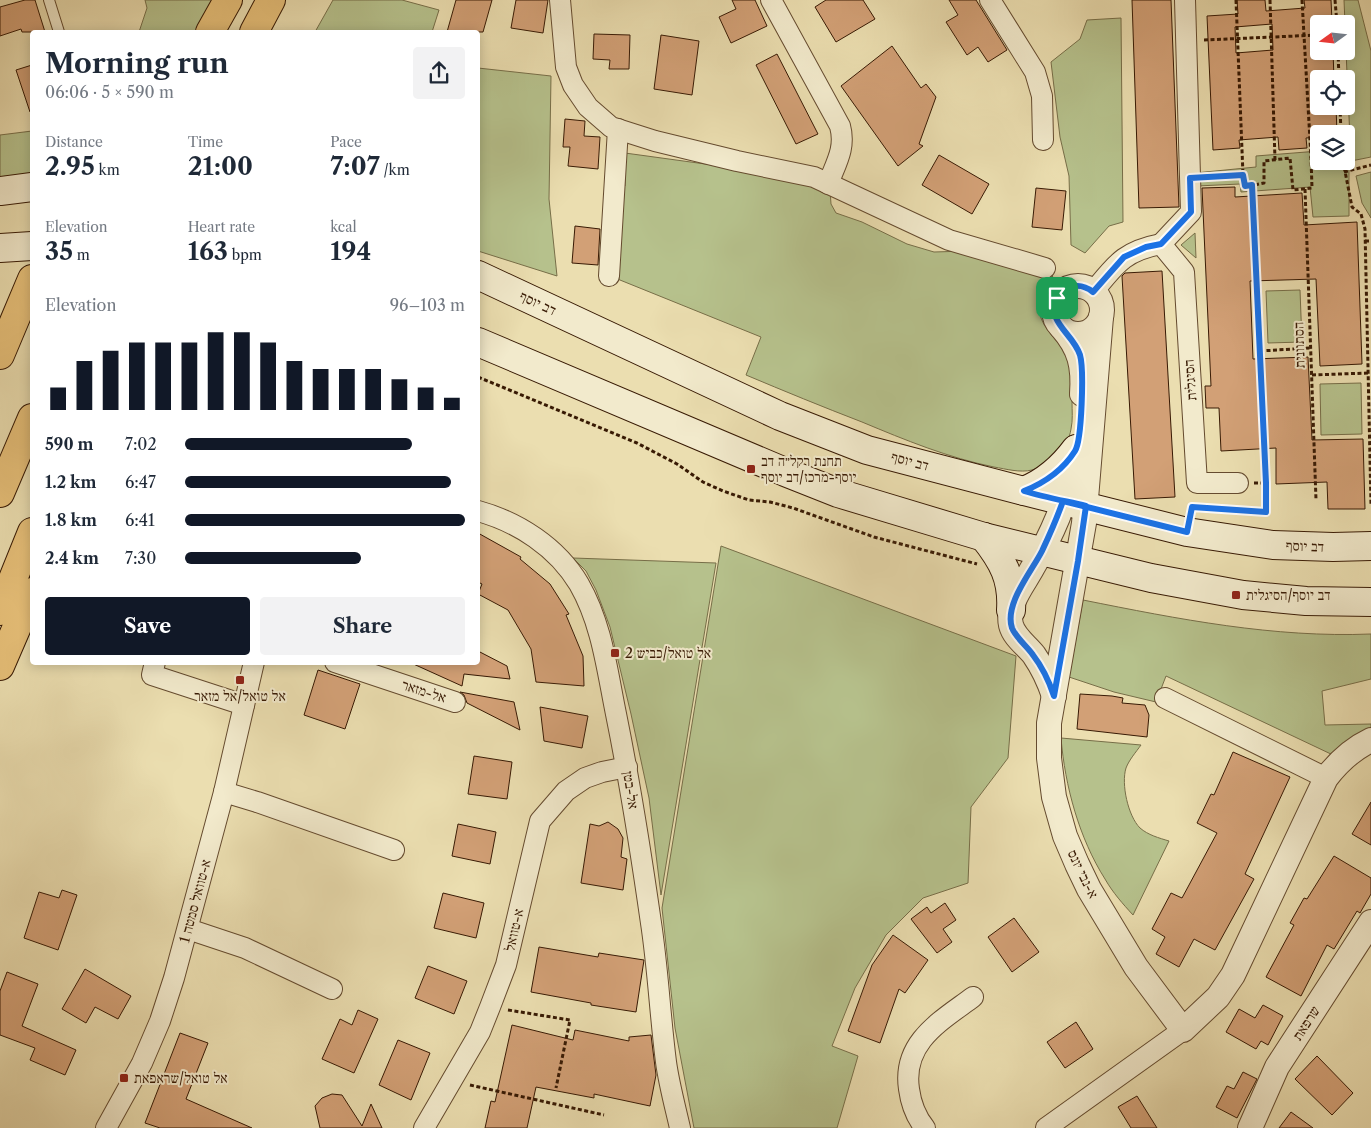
<!DOCTYPE html>
<meta charset="utf-8">
<style>
:root{--surface:#fff;--page:#f2f2f3;--text:#1f2937;--muted:#747a83;--accent:#111827}
body{margin:0;font-family:"Libre Caslon Text","Frank Ruhl Libre",serif;background:var(--page);color:var(--text);height:100vh;display:flex;flex-direction:column;font-size:19px;white-space:nowrap}
*{box-sizing:border-box;margin:0}
p{font-size:16px;color:var(--muted)}
.icon{flex:none;width:28px;height:28px;fill:none;stroke:currentColor;stroke-width:2;stroke-linecap:round;stroke-linejoin:round}
.map{position:relative;flex:1;overflow:hidden}
.drawer{position:absolute;left:30px;top:30px;width:450px;height:635px;display:flex;flex-direction:column;background:var(--surface);border-radius:5px;box-shadow:0 2px 12px #0003}
.drawer>*{flex:none}
.needle{width:32px;rotate:255deg}
.buttons{position:absolute;left:1310px;top:15px;display:grid;gap:10px}
.buttons a{display:grid;place-items:center;width:45px;height:45px;border-radius:5px;background:var(--surface);box-shadow:0 2px 12px #0003;font-size:25px}
.pin{position:absolute;display:grid;place-items:center;width:42px;height:42px;color:#fff;margin:-21px;border-radius:10px;box-shadow:0 2px 8px #0006}
.round{display:grid;place-items:center;flex:none;width:52px;height:52px;border-radius:5px;background:var(--page)}
.headline{display:flex;align-items:center;justify-content:space-between;height:85px;padding:0 15px}
h1{font-size:28px;font-weight:700;line-height:38px}
.stats{display:grid;grid-template-columns:repeat(3,1fr);gap:8px;height:85px;padding:5px 15px}
.stats div{display:grid;align-content:center}
.stats b{font-size:25px;font-weight:700}
.stats small{font-size:14px;font-weight:400}
.stats p{font-size:14px}
.chart{height:140px;padding:10px 15px}
.chart p{display:flex;justify-content:space-between}
.chart svg{width:100%;height:90px;margin-top:5px;stroke:var(--accent);stroke-width:6}
.primary-button{display:flex;gap:10px;margin-top:auto;padding:10px 15px}
.primary-button a{flex:1;height:58px;border-radius:5px;background:var(--accent);color:#fff;font-size:20px;font-weight:700;line-height:58px;text-align:center}
.primary-button a+a{background:var(--page);color:var(--text)}
ul{padding:0 15px;list-style:none;font-size:16px}
li{display:grid;grid-template-columns:80px 60px 1fr;align-items:center;height:38px}
li i{height:12px;border-radius:6px;background:var(--accent)}
.map>svg:first-child{display:block}
.green{fill:#b6c18c;stroke:#776e48}
.building{fill:#d2a076;stroke:#381a04;fill-rule:evenodd}
.lines{fill:none;stroke-linecap:round;stroke-linejoin:round}
.service-casing{stroke:#654b2f;stroke-width:12}
.minor-casing{stroke:#654b2f;stroke-width:22}
.tertiary-casing{stroke:#654b2f;stroke-width:26}
.secondary-casing{stroke:#381a04;stroke-width:30}
.motorway-casing{stroke:#381a04;stroke-width:30}
.path{stroke:#381a04;stroke-width:3;stroke-dasharray:4 2.5;stroke-linecap:butt}
.service{stroke:#f2eacc;stroke-width:10}
.minor{stroke:#f2eacc;stroke-width:20}
.tertiary{stroke:#f2eacc;stroke-width:24}
.secondary{stroke:#f2eacc;stroke-width:28}
.motorway{stroke:#e6bf78;stroke-width:28}
.route-casing{stroke:#fff;stroke-width:10}
.route{stroke:#1a73e8;stroke-width:6}
.poi-dot{fill:#8f2418;stroke:#f2eacc;stroke-width:2}
.labels{text-anchor:middle;stroke-width:4;stroke-linejoin:round;paint-order:stroke}
.street-label{font-size:14px;fill:#381a04;stroke:#f2eacc}
.poi-label{font-size:14px;fill:#381a04;stroke:#f2eacc;text-anchor:start}
</style>
<div class="map">
<svg width="1371" height="1128" viewBox="0 0 1371 1128">
<rect width="100%" height="100%" fill="#ebdeb0"/>
<filter id="stains"><feTurbulence type="fractalNoise" baseFrequency=".004" numOctaves="4"/><feColorMatrix values="0 0 0 0 .2 0 0 0 0 .09 0 0 0 0 .02 0 0 0 .5 -.17"/></filter>
<radialGradient id="worn" r=".72"><stop offset=".6" stop-color="#630" stop-opacity="0"/><stop offset="1" stop-color="#630" stop-opacity=".3"/></radialGradient>
<g class="green">
<polygon points="145,0 212,0 196,32 139,32 147,8"/>
<polygon points="333,0 402,0 439,10 432,32 315,32"/>
<polygon points="1344,0 1358,0 1371,51 1371,157 1351,161 1346,51 1346,24 1345,24"/>
<polygon points="1121,18 1123,222 1109,226 1085,253 1071,245 1069,176 1060,137 1051,62 1080,39 1087,20"/>
<polygon points="478,68 551,76 549,199 557,276 478,251"/>
<polygon points="32,131 32,177 0,180 0,135"/>
<polygon points="1346,148 1349,148 1349,216 1313,217 1310,187 1241,192 1240,184 1197,186 1195,173 1256,167 1256,156 1319,151 1319,161 1346,161"/>
<path d="M625,153l124,17 81,20 1,14 5,9 26,9 45,22 27,8 33,-1 86,25c-8,9 -17,21 -14,34 3,22 23,31 30,51 5,14 4,27 3,41 0,9 1,18 -1,27 -3,20 -20,36 -39,41 -12,3 -26,-1 -38,-3 -45,-9 -89,-27 -132,-45 -39,-15 -78,-31 -116,-47l15,-38 -146,-59 1,-92h9z"/>
<polygon points="1371,172 1371,218 1362,203 1356,176"/>
<polygon points="1195,233 1196,258 1181,245"/>
<polygon points="1300,290 1302,342 1268,343 1266,291"/>
<polygon points="1361,383 1362,434 1321,435 1320,384"/>
<polygon points="721,546 1016,656 1008,758 971,807 968,883 923,898 886,935 855,988 832,1046 858,1056 837,1128 694,1128 675,1028 662,908"/>
<polygon points="573,558 716,563 661,895 649,798 631,714 610,627 596,590 586,571"/>
<path d="M1083,600c95,19 191,38 288,34v45l-49,12 3,34 46,-1v5l-38,26 -167,-79 -10,26 -42,-10 -45,-15z"/>
<path d="M1061,738l80,7c-5,7 -12,15 -15,23 -5,16 2,48 14,60 8,7 19,10 29,13l-36,74c-10,-11 -20,-22 -28,-36 -26,-41 -40,-93 -44,-141z"/>
</g>
<g class="building">
<polygon points="25,0 35,0 45,32 22,32 21,29 0,36 0,7"/>
<polygon points="456,0 492,0 483,32 447,32"/>
<polygon points="516,0 548,0 543,33 511,28"/>
<polygon points="732,0 755,0 767,26 731,43 719,17 736,9"/>
<polygon points="826,0 863,0 875,19 836,42 815,7"/>
<polygon points="949,0 976,0 1007,50 988,62 978,47 967,55 946,22 958,15"/>
<polygon points="1132,0 1171,0 1179,207 1139,208"/>
<path d="M1237,0h28l1,11 39,-3 -1,-8h27l1,21h-13v30h14l1,28h-15v27h17l1,28h-18v3l-13,1 1,10 -28,2 -1,-13 -39,3 1,8 -27,2 -6,-134 31,-2zM1272,24l1,26 -37,3 -1,-26z"/>
<polygon points="594,34 630,35 629,69 609,69 610,60 593,59"/>
<polygon points="661,35 699,41 692,95 654,89"/>
<polygon points="892,46 921,88 926,84 936,97 919,144 923,146 898,166 841,86"/>
<polygon points="777,54 818,134 796,144 756,65"/>
<polygon points="32,65 32,112 30,112 16,70"/>
<polygon points="565,119 585,121 584,136 600,137 598,169 568,166 570,147 563,147"/>
<polygon points="939,155 989,184 972,214 922,185"/>
<polygon points="1235,187 1235,197 1302,193 1304,225 1357,222 1362,364 1320,366 1316,279 1250,281 1253,359 1308,357 1312,440 1363,439 1365,509 1328,509 1327,482 1276,484 1276,448 1221,451 1219,408 1206,408 1205,386 1211,386 1202,188"/>
<polygon points="1036,188 1066,191 1062,230 1032,227"/>
<polygon points="575,226 600,229 598,265 572,263"/>
<polygon points="1162,271 1175,497 1135,499 1122,276 1125,273"/>
<polygon points="478,533 521,557 520,559 550,584 569,614 566,615 583,656 584,686 536,682 531,649 508,610 478,594 482,584 478,582"/>
<polygon points="478,651 507,666 510,679 464,674 462,686 409,662 478,662"/>
<polygon points="318,670 360,684 345,729 304,715"/>
<polygon points="460,692 514,702 520,730 467,703 464,695"/>
<polygon points="1080,694 1112,696 1123,698 1122,703 1145,705 1149,715 1147,737 1077,729"/>
<polygon points="540,707 588,716 582,748 544,741"/>
<polygon points="1233,752 1290,777 1245,874 1254,879 1215,950 1194,939 1179,967 1156,954 1165,937 1152,929 1171,893 1182,898 1217,833 1197,823 1211,794 1214,795"/>
<polygon points="474,756 512,762 507,799 468,794"/>
<polygon points="1371,802 1371,845 1352,834"/>
<polygon points="608,822 618,829 623,838 621,857 627,859 623,890 581,883 590,824 599,826"/>
<polygon points="458,824 496,832 490,864 452,856"/>
<polygon points="1334,856 1371,878 1371,894 1360,913 1357,911 1334,949 1327,945 1301,996 1266,977 1294,925 1290,923 1304,898 1307,899"/>
<polygon points="62,890 77,895 58,950 24,938 39,892 59,898"/>
<polygon points="443,893 484,903 476,938 434,928"/>
<polygon points="945,903 956,920 943,929 952,942 937,953 911,919 927,907 931,913"/>
<polygon points="1014,918 1039,952 1012,972 988,937"/>
<polygon points="893,935 928,960 905,993 899,989 880,1043 848,1031 872,965"/>
<polygon points="539,947 598,957 599,953 644,960 636,1012 591,1005 591,1003 531,992"/>
<polygon points="428,966 467,981 454,1014 415,998"/>
<polygon points="85,969 131,996 118,1019 95,1007 86,1023 62,1009"/>
<polygon points="7,972 38,984 22,1026 76,1050 65,1075 30,1060 35,1048 0,1035 0,991"/>
<polygon points="1263,1005 1283,1016 1268,1045 1261,1041 1256,1049 1226,1032 1239,1009 1255,1018"/>
<polygon points="358,1010 378,1019 354,1073 322,1059 340,1019 352,1025"/>
<polygon points="1076,1022 1093,1049 1065,1068 1047,1042"/>
<polygon points="512,1025 573,1040 575,1030 629,1041 629,1037 651,1035 656,1075 650,1106 594,1094 594,1098 536,1087 527,1128 485,1128 491,1101 495,1102"/>
<polygon points="180,1033 208,1043 186,1099 252,1128 160,1128 145,1123"/>
<polygon points="398,1040 430,1053 411,1100 379,1085"/>
<polygon points="1317,1056 1353,1093 1332,1115 1295,1079"/>
<polygon points="1243,1072 1257,1079 1237,1118 1216,1107 1227,1086 1234,1089"/>
<polygon points="332,1094 342,1095 362,1126 371,1104 382,1128 320,1128 315,1106 322,1098"/>
<polygon points="1137,1096 1157,1128 1131,1128 1118,1107"/>
<polygon points="1291,1112 1313,1128 1279,1128"/>
</g>
<g class="lines">
<defs>
<polyline id="service" points="49,0 59,32"/>
<g id="minor">
<polyline points="560,0 566,67 573,85 588,107 611,127 655,141 737,161 814,177 949,240 1045,268"/>
<path d="M771,0l69,126c6,22 -4,37 -12,58"/>
<polyline points="990,0 1035,72 1042,96 1043,140"/>
<polyline points="1185,0 1191,212 1161,244 1184,272 1197,483 1238,483"/>
<polyline points="609,276 618,129"/>
<path d="M1093,292c23,-28 31,-41 68,-48"/>
<path d="M478,511c40,11 79,36 101,73 23,40 28,86 37,130 14,69 25,139 35,209 7,46 9,92 15,139 3,22 9,44 14,66"/>
<polyline points="155,662 152,675 244,705"/>
<polyline points="335,662 455,702"/>
<polyline points="1165,698 1326,778"/>
<polyline points="224,792 257,802 394,850"/>
<polyline points="188,929 245,948 332,989"/>
<polyline points="106,1128 142,1063 160,1021 174,978 224,792 254,662"/>
<polyline points="424,1128 480,1032 490,1007 506,965 540,821 566,791 585,778 602,772 627,767"/>
<path d="M925,1128c-9,-11 -14,-24 -16,-39 -7,-47 32,-68 64,-92"/>
<polyline points="1046,1128 1183,1030"/>
</g>
<g id="tertiary">
<circle cx="1078" cy="310" r="24"/>
<path d="M1101,317l-17,206 -35,200v35l5,39 11,39 12,28 12,25 47,78 47,63 35,-33 15,-22 93,-197c13,-17 26,-29 45,-38"/>
<path d="M1062,328c18,21 22,38 20,66"/>
<path d="M1054,696c-5,-15 -11,-28 -20,-41 -8,-10 -20,-18 -23,-30 -5,-22 14,-42 23,-60 9,-15 17,-31 24,-48 8,-22 15,-47 18,-70"/>
<polyline points="1250,1128 1277,1067 1371,922"/>
</g>
<g id="secondary">
<polyline points="0,191 32,187"/>
<polyline points="0,248 32,246"/>
<polyline points="478,275 780,416 867,450 1024,491 1187,532 1273,545 1333,547 1371,546"/>
<polyline points="478,342 785,472 838,493 984,537 1151,578 1243,595 1306,601 1371,602"/>
<path d="M1024,491c22,-9 38,-23 52,-42"/>
<path d="M984,537c19,24 29,42 27,73"/>
</g>
<g id="motorway">
<polyline points="210,32 228,0"/>
<polyline points="254,32 271,0"/>
<polyline points="0,355 32,279"/>
<polyline points="0,493 32,418"/>
<polyline points="0,611 32,532"/>
<polyline points="0,666 32,592"/>
</g>
</defs>
<use href="#service" class="service-casing"/>
<use href="#minor" class="minor-casing"/>
<use href="#tertiary" class="tertiary-casing"/>
<use href="#secondary" class="secondary-casing"/>
<use href="#motorway" class="motorway-casing"/>
<g class="path">
<polyline points="1236,0 1243,175"/>
<polyline points="1270,0 1275,160"/>
<polyline points="1302,0 1311,158"/>
<polyline points="1335,0 1337,24"/>
<polyline points="1204,40 1319,35"/>
<polyline points="1338,51 1339,79"/>
<polyline points="1340,106 1341,134"/>
<polyline points="1343,161 1352,207 1361,214 1365,229 1371,505"/>
<polyline points="1344,172 1371,165"/>
<polyline points="1207,177 1243,175 1245,187 1264,183 1264,161 1290,158 1293,190 1312,188 1311,158 1319,157"/>
<polyline points="1305,189 1316,500"/>
<polyline points="1365,241 1371,241"/>
<polyline points="1055,282 1062,292"/>
<polyline points="1260,351 1311,348"/>
<polyline points="1312,375 1368,373"/>
<polyline points="478,377 637,443 677,464 703,482 723,491 749,500 770,502 793,508 874,537 977,564"/>
<polyline points="1254,483 1266,483"/>
<polyline points="1191,511 1192,507 1266,512 1266,483 1252,185"/>
<polyline points="508,1010 570,1020 556,1088"/>
<polyline points="470,1085 604,1115"/>
</g>
<use href="#service" class="service"/>
<use href="#minor" class="minor"/>
<use href="#tertiary" class="tertiary"/>
<use href="#secondary" class="secondary"/>
<use href="#motorway" class="motorway"/>
</g>
<g class="lines">
<defs>
<path id="route" d="M1057,298c-11,25 16,35 23,57 4,14 2,85 -5,96 -12,19 -31,32 -51,40 20,6 41,10 62,15l-8,55 -24,135c-5,-15 -11,-28 -21,-41 -6,-9 -17,-17 -21,-27 -8,-24 20,-57 30,-77 8,-17 15,-33 21,-50l124,31 5,-25 74,5v-29l-14,-298 -7,1 -2,-11 -53,3 1,34 -30,32 -15,3 -22,10 -31,35c-13,-10 -26,-7 -36,6"/>
</defs>
<use href="#route" class="route-casing"/>
<use href="#route" class="route"/>
</g>
<g class="poi-dot">
<rect x="746" y="464" width="10" height="10" rx="2.5"/>
<rect x="1231" y="590" width="10" height="10" rx="2.5"/>
<rect x="610" y="648" width="10" height="10" rx="2.5"/>
<rect x="235" y="675" width="10" height="10" rx="2.5"/>
<rect x="119" y="1073" width="10" height="10" rx="2.5"/>
</g>
<g class="labels">
<g class="street-label">
<text transform="translate(538 303) rotate(25)" y="5">דב יוסף</text>
<text transform="translate(1299 345) rotate(-92)" y="5">הסתוונית</text>
<text transform="translate(1190 380) rotate(-94)" y="5">הסיגלית</text>
<text transform="translate(910 461) rotate(15)" y="5">דב יוסף</text>
<text transform="translate(1305 546) rotate(2)" y="5">דב יוסף</text>
<text transform="translate(424 691) rotate(18)" y="5">אל-מזאר</text>
<text transform="translate(631 790) rotate(81)" y="5">אל-בטן</text>
<text transform="translate(1083 874) rotate(64)" y="5">א-נבי יונס</text>
<text transform="translate(195 901) rotate(-75)" y="5">א-טוואל סמטה 1</text>
<text transform="translate(514 930) rotate(-77)" y="5">א-טוואל</text>
<text transform="translate(1306 1023) rotate(-57)" y="5">שרפאת</text>
</g>
<g class="poi-label">
<text x="761" y="466">תחנת רקל״ה דב<tspan x="761" dy="16">יוסף-מרכז/דב יוסף</tspan></text>
<text x="1246" y="600">דב יוסף/הסיגלית</text>
<text x="625" y="658">אל טואל/כביש 2</text>
<text x="240" y="701" text-anchor="middle">אל טואל/אל מזאר</text>
<text x="134" y="1083">אל טואל/שראפאת</text>
</g>
</g>
<rect width="100%" height="100%" filter="url(#stains)"/>
<rect width="100%" height="100%" fill="url(#worn)"/>
</svg>
<div class="buttons">
<a><svg class="needle" viewBox="-14 -14 28 28"><path d="M0-13l5 13h-10z" fill="#e53935"/><path d="M0 13l5-13h-10z" fill="#747a83"/></svg></a>
<a><svg class="icon" aria-label="locate" viewBox="0 0 24 24"><circle cx="12" cy="12" r="6"/><path d="M12 2v4M12 18v4M2 12h4M18 12h4"/></svg></a>
<a><svg class="icon" aria-label="layers" viewBox="0 0 24 24"><path d="M12 4l9 5-9 5-9-5zM3 14l9 5 9-5"/></svg></a>
</div>
<div class="pin" style="left:1057px;top:298px;background:#1e9e55"><svg class="icon" aria-label="arrive" viewBox="0 0 24 24"><path d="M6 21V4h12l-3 4 3 4H6"/></svg></div>
<section class="drawer">
<div class="headline"><div><h1>Morning run</h1><p>06:06 · 5 × 590 m</p></div><a class="round"><svg class="icon" aria-label="share" viewBox="0 0 24 24"><path d="M12 15V3M7 8l5-5 5 5M5 13v7h14v-7"/></svg></a></div>
<div class="stats">
<div><p>Distance</p><b>2.95<small> km</small></b></div>
<div><p>Time</p><b>21:00</b></div>
<div><p>Pace</p><b>7:07<small> /km</small></b></div>
</div>
<div class="stats">
<div><p>Elevation</p><b>35<small> m</small></b></div>
<div><p>Heart rate</p><b>163<small> bpm</small></b></div>
<div><p>kcal</p><b>194</b></div>
</div>
<div class="chart"><p><span>Elevation</span>96–103 m</p>
<svg viewBox="0 0 160 44" preserveAspectRatio="none"><path d="M5 44V33M15 44V20M25 44V15M35 44V11M45 44V11M55 44V11M65 44V6M75 44V6M85 44V11M95 44V20M105 44V24M115 44V24M125 44V24M135 44V29M145 44V33M155 44V38"/></svg>
</div>
<ul>
<li><b>590 m</b>7:02<i style="width:81%"></i></li>
<li><b>1.2 km</b>6:47<i style="width:95%"></i></li>
<li><b>1.8 km</b>6:41<i style="width:100%"></i></li>
<li><b>2.4 km</b>7:30<i style="width:63%"></i></li>
</ul>
<div class="primary-button"><a>Save</a><a>Share</a></div>
</section>
</div>
